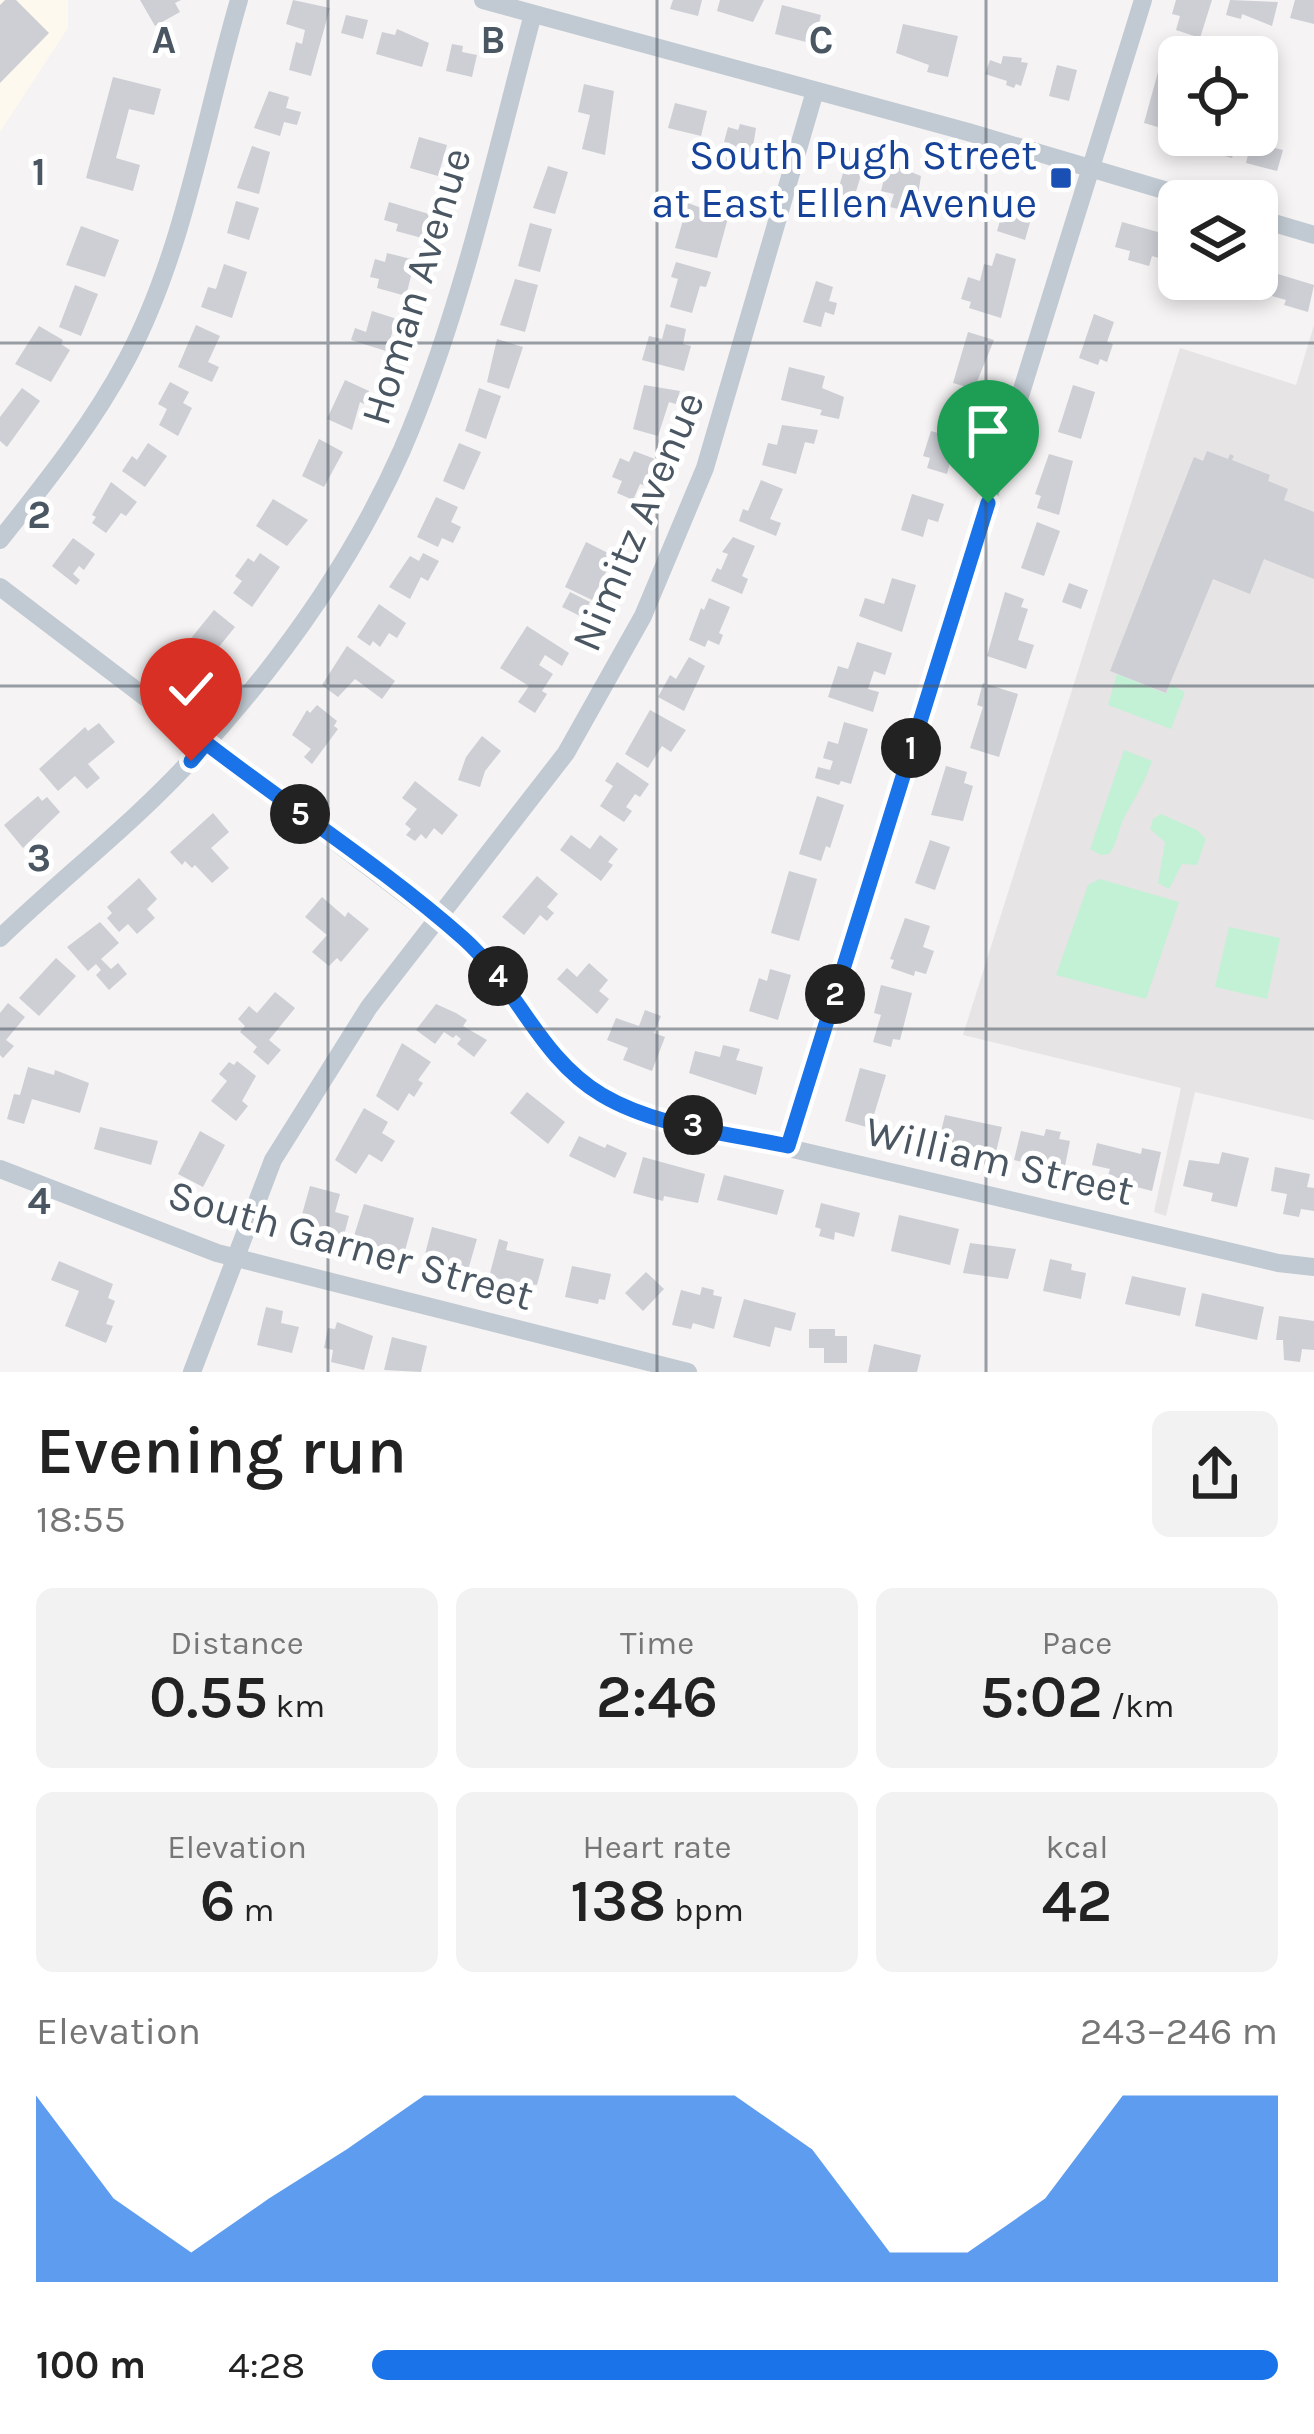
<!DOCTYPE html>
<meta charset="utf-8">
<style>
:root{--surface:#fff;--page:#f2f2f2;--text:#222;--muted:#767676;--accent:#1a73e8}
body{margin:0;font-family:Karla,sans-serif;background:var(--page);color:var(--text);height:100vh;display:flex;flex-direction:column;font-size:45px;white-space:nowrap}
*{box-sizing:border-box;margin:0}
p{font-size:39px;color:var(--muted)}
.icon{flex:none;width:66px;height:66px;fill:none;stroke:currentColor;stroke-width:2;stroke-linecap:round;stroke-linejoin:round}
.map{position:relative;height:1372px;overflow:hidden}
.sheet{display:flex;flex-direction:column;background:var(--surface);flex:1}
.sheet>*{flex:none}
.controls{position:absolute;left:1158px;top:36px;display:grid;gap:24px}
.controls a{display:grid;place-items:center;width:120px;height:120px;border-radius:18px;background:var(--surface);box-shadow:0 6px 18px #0003;font-size:60px}
.pin{position:absolute;display:grid;place-items:center;width:102px;height:102px;color:#fff;margin:-123px -51px;border-radius:50% 50% 50% 0;rotate:-45deg;box-shadow:0 0 12px #0007}
.pin .icon{rotate:45deg}
.km{position:absolute;width:60px;height:60px;margin:-30px;border-radius:50%;background:#222;color:#fff;font-size:33px;line-height:60px;text-align:center}
.round{display:grid;place-items:center;flex:none;width:126px;height:126px;border-radius:18px;background:var(--page)}
.summary{display:flex;align-items:center;justify-content:space-between;height:204px;padding:0 36px}
h1{font-size:66px;font-weight:600;line-height:90px}
.metrics{display:grid;grid-template-columns:repeat(3,1fr);gap:18px;height:204px;padding:12px 36px}
.metrics div{display:grid;align-content:center;border-radius:18px;background:var(--page);text-align:center}
.metrics b{font-size:60px;font-weight:600}
.metrics small{font-size:33px;font-weight:400}
.metrics p{font-size:33px}
.chart{height:336px;padding:24px 36px}
.chart p{display:flex;justify-content:space-between}
.chart svg{width:100%;height:216px;margin-top:12px;fill:var(--accent);opacity:.7}
ul{padding:0 36px;list-style:none;font-size:39px}
li{display:grid;grid-template-columns:192px 144px 1fr;align-items:center;height:90px}
li i{height:30px;border-radius:15px;background:var(--accent)}
.map>svg:first-child{display:block}
.commercial{fill:#fdf9ef}
.education{fill:#e6e4e5}
.green{fill:#c3f1d5}
.building{fill:#cdcfd5}
.lines{fill:none;stroke-linecap:round;stroke-linejoin:round}
.minor{stroke:#c1cad2;stroke-width:18}
.route-casing{stroke:#fff;stroke-width:24}
.route{stroke:#1a73e8;stroke-width:15}
.grid{fill:none;stroke:#4a5661;stroke-width:3;stroke-opacity:0.55}
.transit-dot{fill:#1a4fb4;stroke:#fff;stroke-width:4.5}
.labels{text-anchor:middle;stroke-width:10;stroke-linejoin:round;paint-order:stroke}
.transit-label{font-size:42px;fill:#164399;stroke:#fff;text-anchor:end}
.street-label{font-size:42px;fill:#4a5661;stroke:#fff}
.grid-label{font-size:39px;text-anchor:middle;font-weight:bold;fill:#4a5661;stroke:#fff;stroke-width:10;stroke-linejoin:round;paint-order:stroke}
</style>
<div class="map">
<svg width="1314" height="1372" viewBox="0 0 1314 1372">
<rect width="100%" height="100%" fill="#f5f3f3"/>
<polygon class="commercial" points="0,0 68,0 68,28 0,132"/>
<polygon class="education" points="1314,325 1314,1120 1195,1092 1166,1216 1154,1212 1181,1088 963,1035 1180,348 1296,385"/>
<g class="green">
<polygon points="1117,674 1166,694 1171,685 1185,692 1171,729 1108,705"/>
<path d="M1124,750l28,11c-7,21 -18,39 -27,55 -7,12 -7,27 -16,38l-8,1 -11,-6z"/>
<polygon points="1161,814 1197,830 1206,839 1197,865 1182,864 1169,889 1158,883 1165,842 1150,829 1153,819"/>
<polygon points="1100,879 1179,902 1146,999 1056,975 1088,885"/>
<polygon points="1229,927 1280,938 1267,999 1215,987"/>
</g>
<g class="building">
<polygon points="5,0 16,0 49,33 0,83 0,5"/>
<polygon points="140,0 181,0 175,3 180,12 155,26"/>
<polygon points="293,0 330,8 311,76 289,70 296,42 302,44 305,30 286,24"/>
<polygon points="673,0 702,0 698,16 670,9"/>
<polygon points="720,0 764,0 753,22 717,11"/>
<polygon points="1176,0 1212,0 1200,38 1176,30 1180,16 1172,14"/>
<polygon points="1230,0 1278,2 1272,26 1242,14 1241,19 1226,15"/>
<polygon points="1295,0 1314,0 1314,24 1290,18"/>
<polygon points="782,5 821,15 814,44 775,34"/>
<polygon points="346,15 368,20 363,39 341,33"/>
<polygon points="903,24 958,36 948,77 927,72 929,65 896,53"/>
<polygon points="397,29 429,43 422,67 376,54 382,32 395,35"/>
<polygon points="452,44 463,46 462,52 477,55 472,77 446,71"/>
<polygon points="1163,54 1179,58 1179,116 1175,132 1144,123"/>
<polygon points="1003,56 1022,58 1021,62 1028,63 1021,86 1016,84 1014,88 1006,85 1007,81 985,74 990,60 1001,64"/>
<polygon points="1057,65 1077,70 1069,101 1049,96"/>
<polygon points="113,77 161,89 154,115 129,109 116,158 140,165 133,191 86,178"/>
<polygon points="584,84 614,91 605,155 582,149 590,115 578,112"/>
<polygon points="269,91 289,97 286,108 301,112 297,125 284,122 280,136 254,128"/>
<polygon points="675,103 707,111 701,136 668,128"/>
<polygon points="740,124 756,128 752,153 748,152 744,168 725,163 730,143 724,142 728,127 738,130"/>
<polygon points="1196,135 1239,135 1232,158 1192,147"/>
<polygon points="1253,135 1269,138 1267,146 1283,150 1277,171 1246,163"/>
<polygon points="419,137 447,145 438,176 410,168"/>
<polygon points="252,146 270,152 259,194 237,188"/>
<polygon points="850,150 867,155 848,218 831,213"/>
<polygon points="888,163 921,176 917,201 913,200 910,212 890,207 894,194 881,191"/>
<polygon points="548,166 568,172 555,214 533,208"/>
<polygon points="1007,197 1035,205 1025,240 997,231"/>
<polygon points="236,201 259,208 249,240 227,233"/>
<polygon points="389,202 429,214 422,238 396,231 398,224 384,220"/>
<polygon points="688,203 728,218 717,258 675,248"/>
<polygon points="1122,222 1165,234 1159,258 1152,256 1149,266 1128,260 1130,251 1115,247"/>
<polygon points="530,223 552,229 540,272 518,266"/>
<polygon points="81,226 119,240 105,277 66,265"/>
<polygon points="387,253 415,260 406,296 377,288 379,279 370,277 375,259 385,262"/>
<polygon points="996,253 1016,259 1001,318 969,308 971,302 961,299 968,277 980,281 984,264 992,266"/>
<polygon points="676,262 711,272 706,287 700,286 692,313 670,307 678,279 671,277"/>
<polygon points="224,264 247,272 232,318 201,307 208,287 216,289"/>
<polygon points="1278,274 1314,285 1308,312 1284,305 1286,300 1272,296"/>
<polygon points="515,279 538,285 525,332 500,325"/>
<polygon points="816,281 833,287 829,301 837,303 834,315 825,312 821,327 803,322"/>
<polygon points="75,285 98,294 81,336 59,327"/>
<polygon points="372,311 397,319 386,351 351,340 355,328 366,332"/>
<polygon points="1094,314 1114,322 1107,342 1113,344 1107,362 1100,359 1098,365 1079,358"/>
<polygon points="666,324 686,329 683,344 691,346 684,371 642,360 649,336 662,339"/>
<polygon points="196,325 220,336 208,362 219,367 212,382 178,367"/>
<polygon points="39,326 63,340 61,344 70,350 51,382 15,364"/>
<polygon points="968,332 994,340 974,389 953,383"/>
<polygon points="497,339 523,347 509,389 487,382"/>
<polygon points="789,367 825,376 822,388 844,397 839,419 820,415 822,410 781,400"/>
<polygon points="345,380 369,391 364,404 360,402 352,430 327,419"/>
<polygon points="170,382 189,392 183,403 192,408 178,436 159,425 167,409 158,404"/>
<polygon points="644,385 680,391 676,404 669,402 658,436 633,429"/>
<polygon points="1073,385 1095,392 1081,439 1058,432"/>
<polygon points="22,388 40,401 7,447 0,441 0,417"/>
<polygon points="479,388 501,396 486,439 465,431"/>
<polygon points="944,414 967,421 956,461 951,459 947,474 927,468 930,458 923,456 931,431 938,433"/>
<polygon points="782,425 818,430 814,444 805,442 796,474 762,465 768,443 777,445"/>
<polygon points="319,439 343,452 324,487 302,476"/>
<polygon points="148,443 167,456 145,487 122,471 132,456 137,460"/>
<polygon points="459,443 481,452 464,490 443,481"/>
<polygon points="634,451 655,459 646,486 640,484 633,500 617,493 622,481 612,477 620,458 629,462"/>
<polygon points="1207,451 1228,459 1230,454 1234,456 1232,460 1270,475 1268,481 1288,489 1284,500 1314,512 1314,579 1264,559 1250,594 1213,579 1166,693 1110,671 1194,457 1203,461"/>
<polygon points="1049,454 1073,461 1059,515 1037,508 1041,496 1035,494"/>
<polygon points="761,480 783,489 770,519 781,523 776,536 739,521 743,509 748,511"/>
<polygon points="111,482 137,502 126,516 121,513 106,533 92,523 96,517 92,515"/>
<polygon points="912,494 944,504 938,522 928,519 923,537 901,530"/>
<polygon points="436,497 458,507 451,522 461,527 453,543 442,538 438,547 417,537"/>
<polygon points="273,499 308,520 287,546 256,526"/>
<polygon points="1037,522 1060,531 1044,576 1021,568"/>
<polygon points="733,537 755,546 742,576 748,579 742,594 711,581 717,568 721,570 728,554 722,552"/>
<polygon points="73,538 95,554 84,570 79,566 73,574 80,580 76,585 52,566"/>
<polygon points="586,542 614,556 592,600 565,587"/>
<polygon points="260,553 280,567 252,607 233,593 242,581 235,576 248,558 254,562"/>
<polygon points="423,553 439,561 428,581 421,577 410,599 389,587 410,556 419,561"/>
<polygon points="892,578 916,585 902,632 859,616 865,598 884,604"/>
<polygon points="1069,583 1088,590 1081,609 1062,602"/>
<polygon points="570,592 590,602 582,617 562,607"/>
<polygon points="1005,592 1024,599 1021,607 1028,609 1018,640 1034,645 1026,669 987,656"/>
<polygon points="709,598 730,607 719,633 723,635 719,645 708,640 705,647 689,640 701,608 704,610"/>
<polygon points="379,604 406,623 397,638 389,633 380,647 373,641 370,646 357,637"/>
<polygon points="214,610 235,627 196,675 175,658"/>
<polygon points="527,626 569,653 562,666 545,655 539,665 553,674 542,691 547,694 535,713 518,702 529,686 500,668"/>
<polygon points="857,642 892,653 885,675 874,671 868,689 879,692 873,712 828,697 838,666 848,669"/>
<polygon points="347,646 395,681 382,699 355,679 338,697 322,685"/>
<polygon points="689,657 705,666 684,711 658,697 670,675 676,679"/>
<polygon points="983,683 1018,694 999,757 970,748 983,707 977,705"/>
<polygon points="317,705 337,721 334,726 338,729 312,764 304,757 311,749 292,735 307,710 310,713"/>
<polygon points="650,710 686,730 671,752 662,746 648,768 625,754"/>
<polygon points="844,722 868,729 851,784 841,781 839,785 815,778 818,767 830,770 833,761 823,758 828,741 838,744"/>
<polygon points="99,723 115,742 88,764 100,778 87,789 75,776 58,791 39,769 85,727 88,731"/>
<polygon points="482,736 501,751 485,771 480,787 458,780 466,757"/>
<polygon points="617,762 649,784 640,797 635,794 626,807 632,811 624,822 600,806 613,786 605,781"/>
<polygon points="946,766 967,772 964,783 973,786 963,821 931,815"/>
<polygon points="415,781 458,815 442,835 434,828 426,839 421,834 415,841 406,835 411,829 405,824 417,809 402,798"/>
<polygon points="38,796 42,801 47,797 60,812 23,848 4,825"/>
<polygon points="817,796 844,805 830,848 826,846 821,861 799,854"/>
<polygon points="213,813 229,832 211,848 229,868 212,883 195,865 192,868 185,861 182,865 170,852"/>
<polygon points="571,835 590,849 600,835 618,849 608,862 613,865 601,881 560,850"/>
<polygon points="930,840 950,847 935,890 915,883"/>
<polygon points="789,871 817,879 799,941 771,933"/>
<polygon points="537,876 558,894 547,907 554,913 547,921 540,915 524,935 502,917"/>
<polygon points="139,878 157,899 147,909 155,918 137,934 128,924 119,932 107,918 112,913 107,907"/>
<polygon points="322,897 345,917 348,912 369,929 341,962 337,958 329,966 312,952 327,935 305,917"/>
<polygon points="905,918 930,926 923,947 934,951 926,974 915,971 914,976 891,968 894,960 890,959"/>
<polygon points="100,922 119,943 101,959 111,969 118,963 127,974 109,990 96,975 101,970 96,964 88,971 67,947"/>
<polygon points="56,958 76,976 39,1016 19,998"/>
<polygon points="589,963 608,980 599,991 609,999 597,1014 557,979 567,968 577,977"/>
<polygon points="770,969 791,975 778,1020 749,1011 759,978 767,981"/>
<polygon points="881,985 912,993 900,1040 893,1039 891,1047 873,1042 881,1015 874,1013"/>
<polygon points="275,992 295,1008 269,1040 281,1050 268,1065 253,1052 257,1047 240,1032 245,1026 238,1019 249,1006 257,1013"/>
<polygon points="8,1003 25,1017 6,1040 14,1046 3,1058 0,1055 0,1013"/>
<polygon points="436,1004 456,1013 467,1020 463,1026 487,1040 474,1057 457,1044 461,1039 456,1035 453,1038 444,1032 435,1044 416,1030"/>
<polygon points="645,1010 661,1016 654,1033 665,1037 652,1071 623,1060 628,1048 607,1040 616,1018 639,1026"/>
<polygon points="402,1043 431,1062 418,1080 423,1083 414,1097 409,1093 398,1111 376,1096"/>
<polygon points="723,1045 740,1049 736,1060 763,1067 756,1095 689,1073 695,1051 720,1057"/>
<polygon points="237,1061 256,1076 242,1101 248,1106 236,1121 211,1101 227,1081 219,1074 229,1062 234,1065"/>
<polygon points="28,1067 54,1075 55,1070 89,1083 80,1113 32,1099 24,1124 7,1119 14,1094 20,1095"/>
<polygon points="860,1068 886,1075 870,1128 845,1121"/>
<polygon points="527,1092 565,1122 548,1144 510,1113"/>
<polygon points="364,1108 388,1122 382,1133 395,1141 382,1162 369,1154 356,1174 335,1160"/>
<polygon points="945,1115 1002,1127 996,1152 939,1140"/>
<polygon points="100,1127 158,1141 151,1165 94,1149"/>
<polygon points="1046,1129 1061,1132 1059,1139 1070,1141 1064,1171 1014,1160 1021,1131 1044,1136"/>
<polygon points="200,1131 225,1145 203,1187 178,1174"/>
<polygon points="579,1136 605,1148 607,1144 627,1153 615,1178 569,1156"/>
<polygon points="1097,1143 1141,1154 1142,1148 1161,1152 1152,1191 1129,1185 1130,1181 1108,1176 1110,1169 1092,1165"/>
<polygon points="1222,1152 1249,1158 1237,1207 1211,1201 1213,1193 1183,1186 1189,1160 1219,1164"/>
<polygon points="643,1157 705,1174 698,1203 664,1196 663,1201 633,1193"/>
<polygon points="1275,1167 1310,1174 1307,1187 1314,1188 1314,1211 1301,1209 1299,1217 1283,1214 1287,1194 1271,1191"/>
<polygon points="724,1175 784,1190 777,1215 717,1200"/>
<polygon points="310,1186 340,1194 335,1212 349,1216 344,1235 299,1225"/>
<polygon points="821,1203 860,1213 854,1237 835,1232 834,1240 819,1236 821,1229 815,1227"/>
<polygon points="364,1204 414,1218 404,1254 353,1239"/>
<polygon points="899,1215 959,1229 950,1265 891,1251"/>
<polygon points="432,1227 477,1239 468,1270 424,1258"/>
<polygon points="499,1239 508,1242 506,1250 544,1259 537,1285 489,1277"/>
<polygon points="970,1243 1016,1249 1008,1279 963,1273"/>
<polygon points="1050,1259 1072,1264 1071,1270 1086,1273 1081,1299 1043,1291"/>
<polygon points="59,1261 113,1284 108,1298 115,1301 106,1324 113,1326 106,1343 65,1326 79,1291 51,1280"/>
<polygon points="572,1266 611,1274 605,1300 599,1299 598,1304 565,1297"/>
<polygon points="646,1272 664,1289 643,1311 625,1293"/>
<polygon points="1132,1276 1186,1288 1180,1316 1125,1304"/>
<polygon points="702,1287 714,1290 713,1295 722,1297 714,1329 693,1323 691,1329 672,1325 681,1290 700,1295"/>
<polygon points="1202,1293 1264,1307 1257,1340 1195,1326"/>
<polygon points="744,1299 796,1313 791,1331 775,1327 770,1347 733,1337"/>
<polygon points="266,1307 283,1311 281,1323 299,1327 292,1353 257,1345"/>
<polygon points="1279,1316 1314,1321 1314,1350 1302,1349 1300,1362 1284,1360 1283,1340 1276,1340"/>
<polygon points="337,1322 373,1336 364,1370 331,1362 333,1350 324,1348 328,1328 335,1329"/>
<polygon points="809,1329 835,1329 835,1336 847,1336 847,1363 824,1363 824,1348 809,1348"/>
<polygon points="392,1337 427,1346 421,1372 384,1370"/>
<polygon points="874,1344 921,1355 917,1372 868,1372"/>
</g>
<g class="lines">
<g class="minor">
<polyline points="483,0 968,132 1201,201"/>
<polyline points="1257,218 1314,235"/>
<path d="M0,540c46,-58 92,-115 127,-181 58,-110 77,-240 112,-359"/>
<path d="M0,587l461,350c72,71 79,136 183,177l634,149 36,4"/>
<path d="M0,938c62,-60 135,-116 193,-180 84,-91 159,-195 209,-308 60,-139 92,-291 131,-436"/>
<polyline points="787,1146 1143,0"/>
<polyline points="0,1169 217,1253 688,1372"/>
<polyline points="192,1372 273,1160 369,1007 566,753 643,616 705,468 815,91"/>
</g>
</g>
<g class="lines">
<defs>
<path id="route" d="M191,761l15,-18c83,64 179,126 257,195 54,48 75,119 139,157 54,32 125,38 186,51l200,-643"/>
</defs>
<use href="#route" class="route-casing"/>
<use href="#route" class="route"/>
</g>
<path class="grid" d="M328,0v1372M657,0v1372M986,0v1372M0,343h1314M0,686h1314M0,1029h1314"/>
<rect class="transit-dot" x="1049" y="166" width="24" height="24" rx="6"/>
<g class="labels">
<g class="transit-label">
<text x="1037" y="169">South Pugh Street<tspan x="1037" dy="48">at East Ellen Avenue</tspan></text>
</g>
<g class="street-label">
<text transform="translate(415 286) rotate(-73)" y="15">Homan Avenue</text>
<text transform="translate(637 521) rotate(-67)" y="15">Nimitz Avenue</text>
<text transform="translate(1000 1160) rotate(13)" y="15">William Street</text>
<text transform="translate(351 1244) rotate(16)" y="15">South Garner Street</text>
</g>
</g>
<g class="grid-label">
<text x="164" y="53">A</text>
<text x="493" y="53">B</text>
<text x="821" y="53">C</text>
<text x="39" y="185">1</text>
<text x="39" y="528">2</text>
<text x="39" y="871">3</text>
<text x="39" y="1214">4</text>
</g>
</svg>
<div class="controls">
<a><svg class="icon" aria-label="locate" viewBox="0 0 24 24"><circle cx="12" cy="12" r="6"/><path d="M12 2v4M12 18v4M2 12h4M18 12h4"/></svg></a>
<a><svg class="icon" aria-label="layers" viewBox="0 0 24 24"><path d="M12 4l9 5-9 5-9-5zM3 14l9 5 9-5"/></svg></a>
</div>
<div class="pin" style="left:988px;top:503px;background:#1e9e55"><svg class="icon" aria-label="arrive" viewBox="0 0 24 24"><path d="M6 21V4h12l-3 4 3 4H6"/></svg></div>
<div class="pin" style="left:191px;top:761px;background:#d93025"><svg class="icon" aria-label="check" viewBox="0 0 24 24"><path d="M5 12l5 5 9-10"/></svg></div>
<b class="km" style="left:911px;top:748px">1</b>
<b class="km" style="left:835px;top:994px">2</b>
<b class="km" style="left:693px;top:1125px">3</b>
<b class="km" style="left:498px;top:976px">4</b>
<b class="km" style="left:300px;top:814px">5</b>
</div>
<section class="sheet">
<div class="summary"><div><h1>Evening run</h1><p>18:55</p></div><a class="round"><svg class="icon" aria-label="share" viewBox="0 0 24 24"><path d="M12 15V3M7 8l5-5 5 5M5 13v7h14v-7"/></svg></a></div>
<div class="metrics">
<div><p>Distance</p><b>0.55<small> km</small></b></div>
<div><p>Time</p><b>2:46</b></div>
<div><p>Pace</p><b>5:02<small> /km</small></b></div>
</div>
<div class="metrics">
<div><p>Elevation</p><b>6<small> m</small></b></div>
<div><p>Heart rate</p><b>138<small> bpm</small></b></div>
<div><p>kcal</p><b>42</b></div>
</div>
<div class="chart"><p><span>Elevation</span>243–246 m</p>
<svg viewBox="0 0 160 44" preserveAspectRatio="none"><path d="M0 44V6L10 27L20 38L30 27L40 17L50 6L60 6L70 6L80 6L90 6L100 17L110 38L120 38L130 27L140 6L150 6L160 6V44z"/></svg>
</div>
<ul>
<li><b>100 m</b>4:28<i style="width:100%"></i></li>
</ul>
</section>
